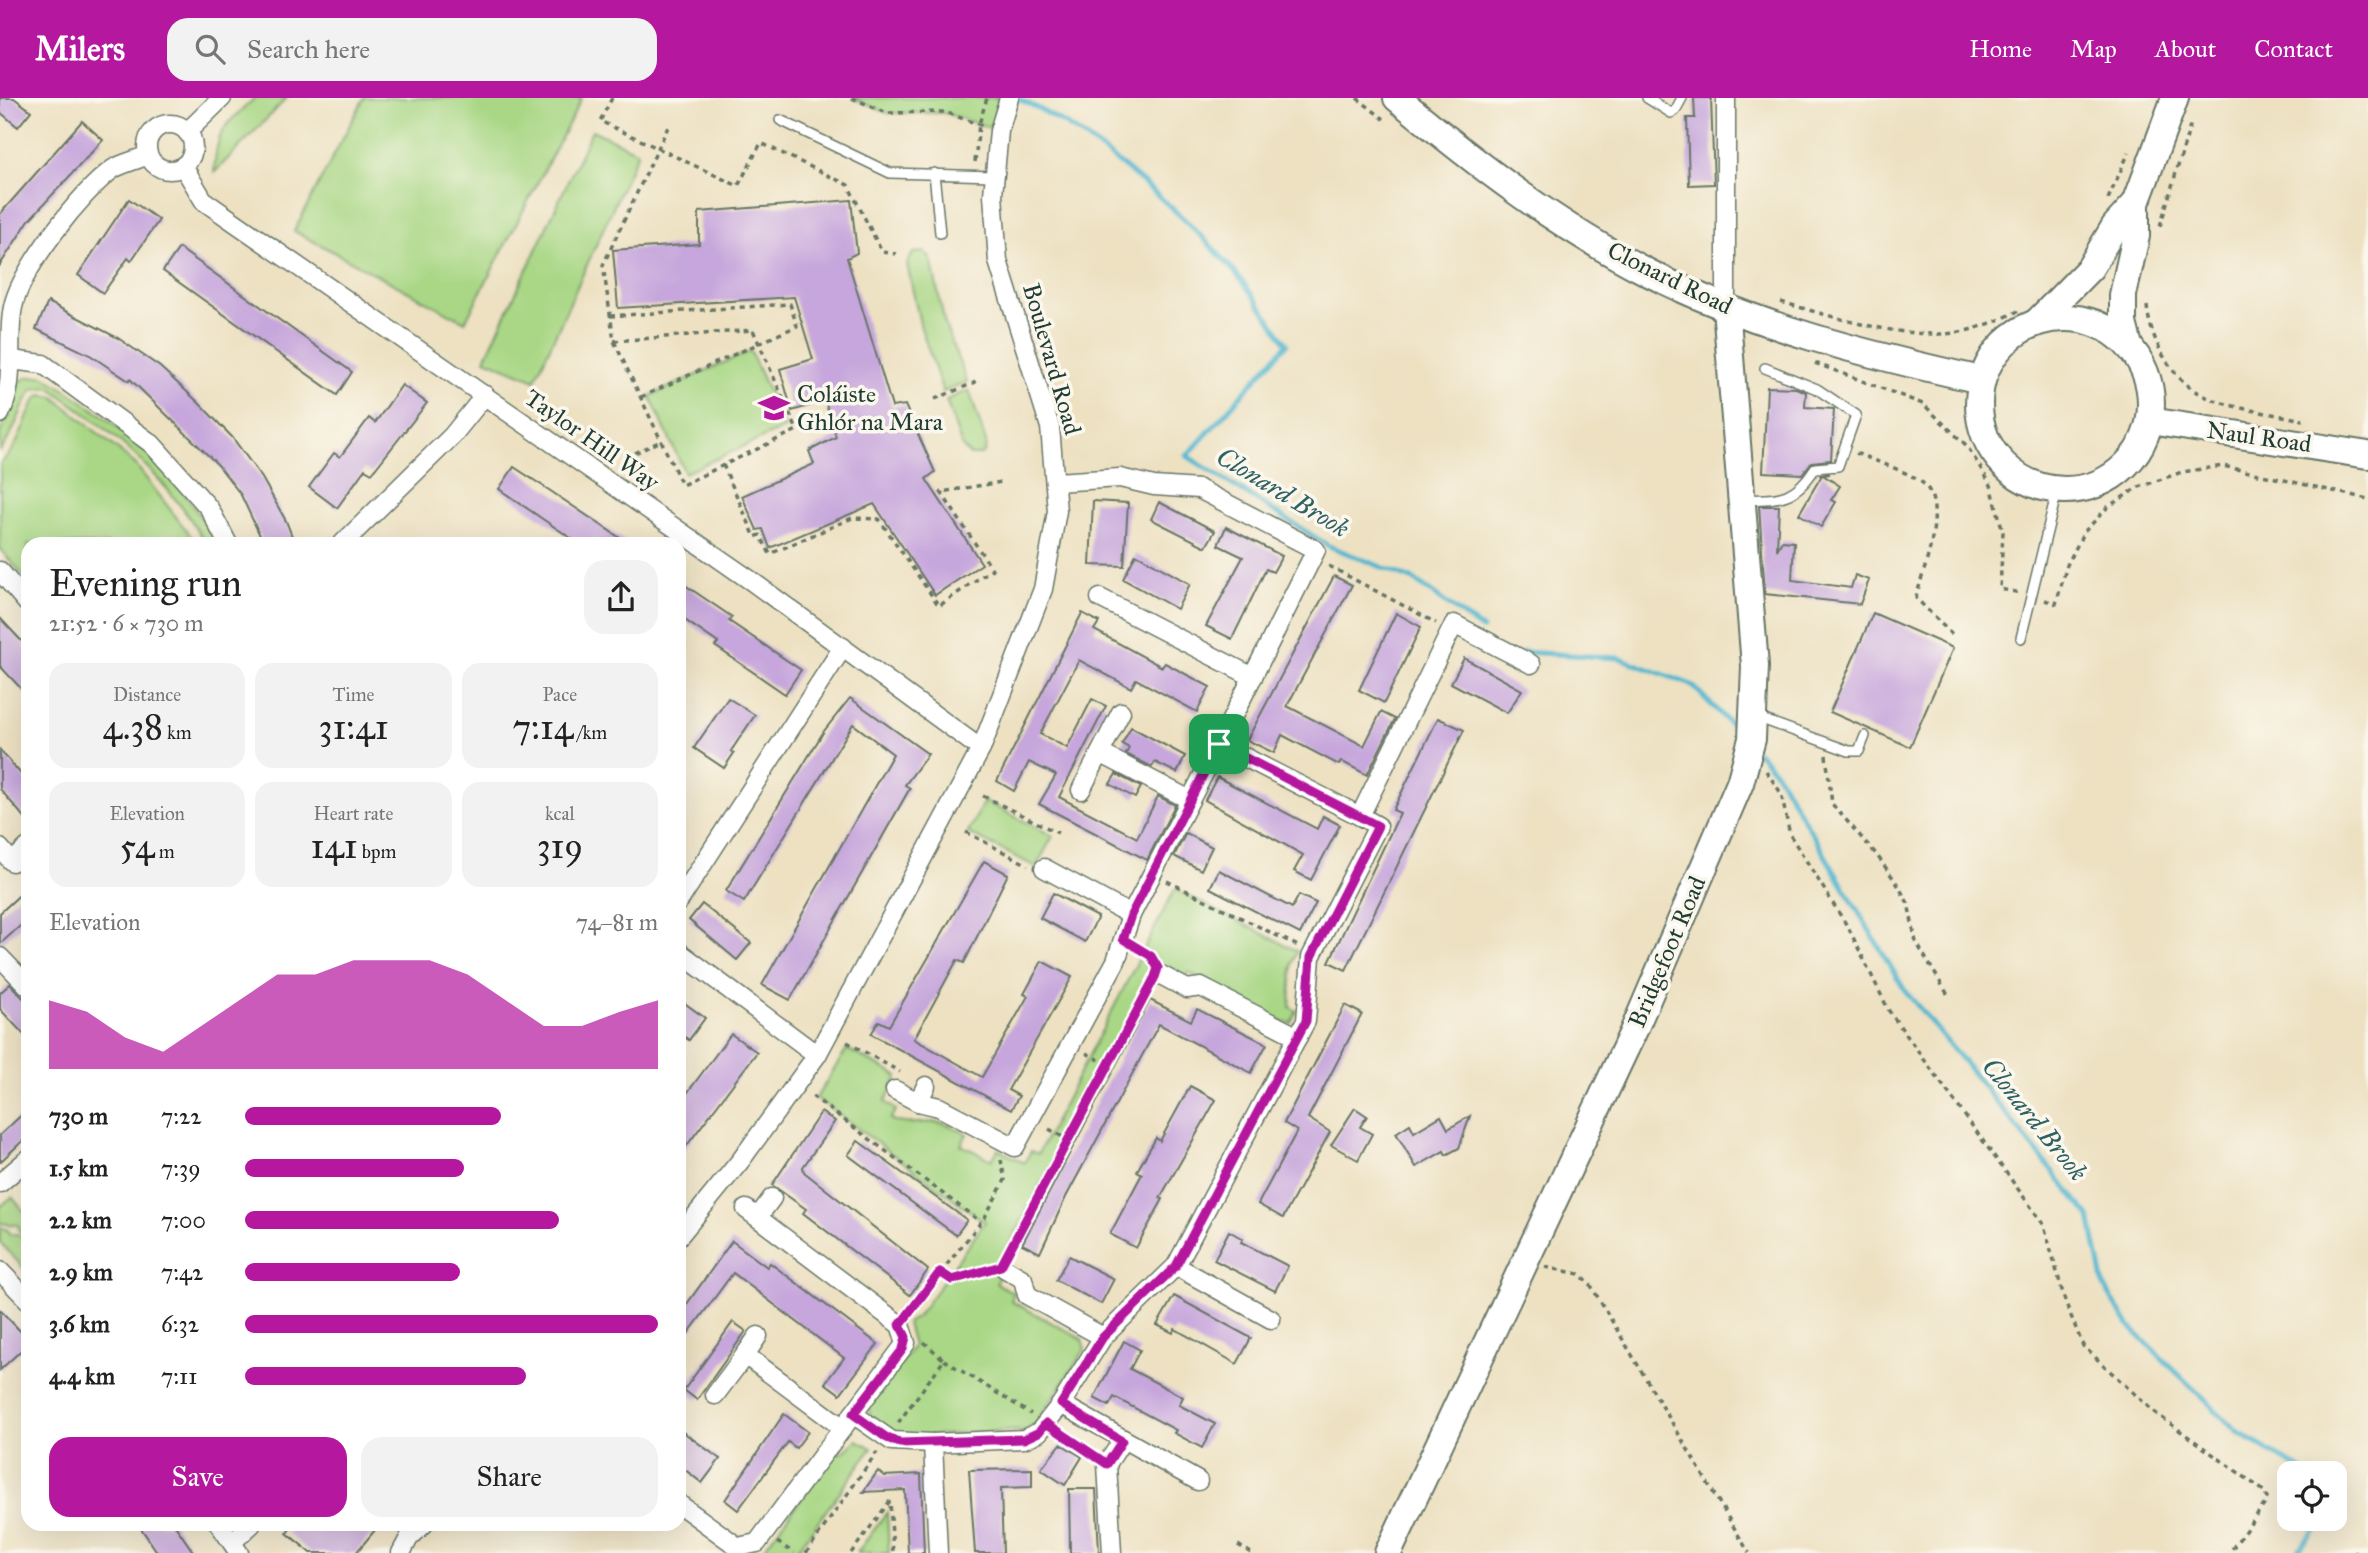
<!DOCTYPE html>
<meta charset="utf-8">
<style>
:root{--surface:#fff;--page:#f2f2f2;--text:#222;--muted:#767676;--accent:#b5179e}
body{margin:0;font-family:"IM FELL Great Primer",serif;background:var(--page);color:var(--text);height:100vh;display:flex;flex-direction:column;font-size:26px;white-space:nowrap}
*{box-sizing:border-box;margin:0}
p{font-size:23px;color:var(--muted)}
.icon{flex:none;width:38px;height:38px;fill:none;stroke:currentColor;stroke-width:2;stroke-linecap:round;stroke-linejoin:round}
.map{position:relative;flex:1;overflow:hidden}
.details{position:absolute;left:21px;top:439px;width:665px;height:994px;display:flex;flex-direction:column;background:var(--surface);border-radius:21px;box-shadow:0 7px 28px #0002}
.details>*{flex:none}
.fabs{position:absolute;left:2277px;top:1363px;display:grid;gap:14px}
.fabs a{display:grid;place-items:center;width:70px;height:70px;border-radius:14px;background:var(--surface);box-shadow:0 7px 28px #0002;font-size:35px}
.pin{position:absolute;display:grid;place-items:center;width:60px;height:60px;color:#fff;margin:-30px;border-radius:14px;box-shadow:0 4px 10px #0006}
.round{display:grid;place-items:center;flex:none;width:74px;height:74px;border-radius:21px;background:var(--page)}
.head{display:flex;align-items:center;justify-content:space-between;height:119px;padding:0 28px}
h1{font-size:38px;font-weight:600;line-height:52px}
.figures{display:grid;grid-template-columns:repeat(3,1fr);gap:10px;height:119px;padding:7px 28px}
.figures div{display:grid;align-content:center;border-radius:18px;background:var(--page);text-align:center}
.figures b{font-size:35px;font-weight:600}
.figures small{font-size:19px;font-weight:400}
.figures p{font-size:19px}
.chart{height:196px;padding:14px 28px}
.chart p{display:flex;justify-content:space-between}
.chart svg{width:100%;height:126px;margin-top:7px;fill:var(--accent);opacity:.7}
.primary-button{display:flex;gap:14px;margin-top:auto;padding:14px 28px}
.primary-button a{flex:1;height:80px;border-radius:21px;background:var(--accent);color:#fff;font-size:28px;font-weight:600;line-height:80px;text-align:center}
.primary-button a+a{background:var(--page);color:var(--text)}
ul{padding:0 28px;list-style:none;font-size:23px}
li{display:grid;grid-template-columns:112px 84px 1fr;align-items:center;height:52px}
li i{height:18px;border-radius:9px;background:var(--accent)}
header{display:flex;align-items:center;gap:42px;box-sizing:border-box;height:98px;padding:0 35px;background:var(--accent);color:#fff}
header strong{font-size:33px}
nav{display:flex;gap:38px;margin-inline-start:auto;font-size:24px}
.search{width:490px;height:63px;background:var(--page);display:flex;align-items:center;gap:18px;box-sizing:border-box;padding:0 24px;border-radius:21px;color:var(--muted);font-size:26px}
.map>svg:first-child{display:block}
.green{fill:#a9d785;stroke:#648a5c;stroke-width:2}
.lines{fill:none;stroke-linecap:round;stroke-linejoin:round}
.stream{stroke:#50b6cf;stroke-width:5}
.building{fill:#c6a6dc}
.lane-casing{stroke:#677666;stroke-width:12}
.street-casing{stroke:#677666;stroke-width:21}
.secondary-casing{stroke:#677666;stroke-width:30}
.path{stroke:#677666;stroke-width:3.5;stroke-dasharray:5 5;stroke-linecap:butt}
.lane{stroke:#fff;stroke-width:9}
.street{stroke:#fff;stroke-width:18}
.secondary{stroke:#fff;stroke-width:26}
.route-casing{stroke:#fff;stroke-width:14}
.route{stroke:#b5179e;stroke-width:9}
.labels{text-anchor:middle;stroke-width:7;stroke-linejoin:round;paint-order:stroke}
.street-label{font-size:24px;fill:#1f3d34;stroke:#fbf7ec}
.poi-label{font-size:24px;fill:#1f3d34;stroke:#fbf7ec;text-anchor:start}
.water-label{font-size:26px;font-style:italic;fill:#2e6162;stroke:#fbf7ec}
</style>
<header>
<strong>Milers</strong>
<div class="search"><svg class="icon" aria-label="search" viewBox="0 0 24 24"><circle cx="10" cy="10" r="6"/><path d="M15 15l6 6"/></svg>Search here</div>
<nav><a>Home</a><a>Map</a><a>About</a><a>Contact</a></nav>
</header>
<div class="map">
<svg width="2368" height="1455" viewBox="0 0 2368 1455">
<rect width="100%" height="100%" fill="#fbf7ec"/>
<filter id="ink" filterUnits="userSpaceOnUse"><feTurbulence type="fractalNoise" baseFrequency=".0143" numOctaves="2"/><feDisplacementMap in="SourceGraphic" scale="14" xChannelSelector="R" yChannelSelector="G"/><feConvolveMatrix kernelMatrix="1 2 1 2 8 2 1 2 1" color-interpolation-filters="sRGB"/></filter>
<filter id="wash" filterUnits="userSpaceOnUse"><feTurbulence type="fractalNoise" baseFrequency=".00686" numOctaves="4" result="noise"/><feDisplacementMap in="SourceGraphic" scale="28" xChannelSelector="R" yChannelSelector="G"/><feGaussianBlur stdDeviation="1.57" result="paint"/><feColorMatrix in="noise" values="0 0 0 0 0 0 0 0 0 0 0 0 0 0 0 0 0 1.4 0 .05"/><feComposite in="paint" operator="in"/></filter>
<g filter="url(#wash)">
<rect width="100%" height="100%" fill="#ede1c2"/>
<g class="green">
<path d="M255,0h32l-73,75c3,-46 8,-44 41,-75z"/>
<polygon points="364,0 582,0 465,224 294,133"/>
<polygon points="852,0 1009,0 999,33 945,15 887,15"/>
<polygon points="592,32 638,54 535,282 485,261"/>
<polygon points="924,154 931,161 945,227 967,284 943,294 921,230 907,166 913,155"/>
<polygon points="750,253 785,330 685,375 650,298"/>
<path d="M43,278c48,28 95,64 132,106 16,20 30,42 45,62h-14c-39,-68 -94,-113 -157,-157l-16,2c-14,20 -17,43 -33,62v-17l19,-52 9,-5z"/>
<polygon points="969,292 986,344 985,353 980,357 970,357 962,349 946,302"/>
<path d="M41,297l13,2 81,67 62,80h-169v37l-28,-32v-86c25,-19 24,-55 41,-68z"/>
<polygon points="984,703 1053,738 1036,769 968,735"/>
<path d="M1175,791l122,62 -5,15 -2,41 7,4 -6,12 -8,-1 -95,-50 -4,6 -30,-7 -154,291v11l-4,10 18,10 -3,8 71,38 3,10 -51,77 -6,4 -129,7 -28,-18 -2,-10 44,-63 -6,-23 11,-7 67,-94 -169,-124 31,-49 51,27 -13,26 11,8 -6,9c17,9 33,1 51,4 9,1 18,7 26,11l-6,11 31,15 6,-11 26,14 7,-12 7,3z"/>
<polygon points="12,1099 28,1118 28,1137 20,1134 18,1127 0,1125 0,1109"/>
<polygon points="0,1129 8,1132 10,1137 16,1136 28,1142 28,1175 0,1144"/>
<polygon points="857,1342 872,1350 795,1455 763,1452 837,1353 841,1356"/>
<polygon points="887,1414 889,1455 857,1455"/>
</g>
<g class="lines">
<g class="stream">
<path d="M1015,0c65,24 164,112 211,164 23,25 42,55 61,82l-100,112 142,90 85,34 68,49"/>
<polyline points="1523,554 1619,560 1692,587 1742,638"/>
<polyline points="1758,654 1777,676 1904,891 2090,1119 2104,1188 2130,1229 2239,1335 2308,1376"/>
<polyline points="2334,1391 2344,1397 2334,1408"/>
<polyline points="2296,1455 2324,1421"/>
</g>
</g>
<g id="blocks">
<g class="building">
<polygon points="0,0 14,0 31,13 18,29 0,14"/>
<polygon points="1694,0 1711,0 1714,86 1689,87 1687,20 1695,20"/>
<polygon points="82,23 103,42 29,122 0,167 0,116"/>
<polygon points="129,101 159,122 131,163 128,160 103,195 78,177"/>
<polygon points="851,102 857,155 847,160 892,309 905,307 935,374 926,381 982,466 935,497 874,406 770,450 763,431 757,432 742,398 814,366 809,353 836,339 825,303 792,313 780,271 813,261 794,199 618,210 613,152 699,146 699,114"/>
<polygon points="179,150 352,274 337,297 163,173"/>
<polygon points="48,204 118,240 160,269 198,304 232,339 262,380 286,423 295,446 264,446 241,397 218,367 130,281 129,283 90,257 36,231"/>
<polygon points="402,287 427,305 372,375 365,371 337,410 309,389 334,355 340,359 369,320 375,325"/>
<polygon points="1767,289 1796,290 1806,294 1805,309 1834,311 1831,362 1812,364 1802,376 1763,374"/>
<polygon points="514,369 549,392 629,446 580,446 544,422 499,391"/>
<polygon points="1830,376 1823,377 1840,388 1831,402 1836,404 1821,429 1799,416 1822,377 1819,377"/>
<polygon points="1093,403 1128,405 1124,468 1090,467"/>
<polygon points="1159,404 1215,433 1206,449 1151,421"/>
<polygon points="1759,408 1779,408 1777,452 1782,443 1794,444 1792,482 1851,490 1855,477 1869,482 1860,506 1765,496"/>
<polygon points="1226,429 1282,458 1273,474 1266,471 1232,541 1206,528 1243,459 1218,447"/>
<polygon points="1136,456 1190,486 1177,511 1123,481"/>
<polygon points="1334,478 1352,487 1287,608 1364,648 1381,614 1395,621 1367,677 1341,663 1339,667 1282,637 1274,655 1247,642"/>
<polygon points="679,483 732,519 729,523 801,572 785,596 715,548 718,545 679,518"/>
<polygon points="1082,515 1099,524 1094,532 1162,569 1165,565 1210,589 1197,614 1136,581 1131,590 1079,562 1040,636 1067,650 1092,601 1106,608 1059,699 1137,740 1158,698 1175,707 1147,762 1039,706 1056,677 1029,664 1014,693 997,683"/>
<polygon points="1396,515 1421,529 1384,605 1359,592"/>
<polygon points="1873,515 1953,550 1910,649 1830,614"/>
<polygon points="0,520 28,550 28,598 0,568"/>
<polygon points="1464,560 1522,592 1507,615 1451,585"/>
<polygon points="728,600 755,617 731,653 734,655 724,670 694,650"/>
<polygon points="850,600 928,656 905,687 910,690 790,902 762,887 893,656 853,626 744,804 726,793 824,633"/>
<polygon points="1438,620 1464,632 1346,872 1329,864 1400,715 1393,712"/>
<polygon points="1131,629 1185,658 1177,675 1155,664 1152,669 1126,656 1129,650 1122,646"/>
<polygon points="0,652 28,684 28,724 0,691"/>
<polygon points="1116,676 1141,689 1135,700 1110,686"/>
<polygon points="1217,679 1317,731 1323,718 1340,727 1311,782 1294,773 1303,757 1205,702"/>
<polygon points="1186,735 1212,749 1201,772 1174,758"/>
<polygon points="984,763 1008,776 964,865 957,862 914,941 982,979 1028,898 1024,896 1042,863 1072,879 1008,992 1019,998 1011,1012 871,936 879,923 889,928"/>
<polygon points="1219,772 1292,810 1299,797 1316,805 1300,836 1210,790"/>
<polygon points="28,789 28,821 0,846 0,815"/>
<polygon points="1053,795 1098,819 1085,844 1040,820"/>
<polygon points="702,806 751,845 737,862 689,822"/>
<polygon points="10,886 28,905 28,941 0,911 0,895"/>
<polygon points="679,901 705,920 689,942 679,935"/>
<polygon points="1150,902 1191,923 1197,911 1267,946 1251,975 1159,926 1066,1099 1040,1155 1022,1146"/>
<polygon points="1345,907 1362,916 1308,1020 1330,1034 1283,1120 1258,1106 1297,1033 1284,1025"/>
<polygon points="731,936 757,954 679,1058 679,1006"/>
<polygon points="1190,988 1216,1002 1160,1100 1163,1101 1136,1150 1110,1136 1142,1076 1137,1073 1156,1040 1160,1043"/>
<polygon points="1355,1010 1367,1018 1360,1029 1372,1036 1358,1062 1331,1047"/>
<polygon points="28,1011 28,1038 0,1064 0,1037"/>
<polygon points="821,1014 835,1023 803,1069 804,1074 928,1172 910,1197 803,1115 806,1111 772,1087"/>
<polygon points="1441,1018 1448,1031 1470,1018 1459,1050 1446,1057 1444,1053 1416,1069 1396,1035 1410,1026 1414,1034"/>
<polygon points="858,1043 967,1122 956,1137 848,1057"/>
<polygon points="1229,1133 1243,1141 1241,1144 1288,1168 1275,1193 1214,1162"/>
<polygon points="732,1143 767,1169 770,1165 878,1246 840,1296 825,1285 844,1260 733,1175 679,1248 679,1217"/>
<polygon points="1069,1158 1114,1181 1101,1206 1056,1182"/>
<polygon points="1174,1198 1251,1240 1237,1266 1175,1231 1173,1235 1157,1227"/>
<polygon points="0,1212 28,1241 28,1246 0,1272"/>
<polygon points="733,1224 746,1233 697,1302 684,1292"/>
<polygon points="1124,1243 1140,1252 1130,1271 1183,1299 1179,1307 1215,1326 1202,1350 1174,1335 1176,1332 1114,1299 1109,1308 1094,1300"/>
<polygon points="784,1316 808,1334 796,1350 788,1344 738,1412 725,1402"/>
<polygon points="679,1331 720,1361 702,1385 679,1367"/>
<polygon points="1061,1346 1082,1359 1065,1387 1041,1371"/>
<polygon points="1032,1371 1032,1389 1001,1390 1003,1455 975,1455 969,1372"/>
<polygon points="878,1373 884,1378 921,1376 924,1455 908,1455 905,1392 863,1394"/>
<polygon points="1069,1391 1096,1391 1099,1455 1070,1455"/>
<polygon points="138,1426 174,1426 194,1455 158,1455"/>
<polygon points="294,1426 380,1426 356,1455 311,1455 287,1435"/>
</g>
</g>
</g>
<g filter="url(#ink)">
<use href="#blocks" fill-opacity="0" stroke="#677666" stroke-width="2"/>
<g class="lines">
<defs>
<g id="lane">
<polyline points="1647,0 1671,15 1675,13 1682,0"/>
<polyline points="780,22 890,75 994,78"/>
<polyline points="934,75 940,135"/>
<path d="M1743,402c36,-1 52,0 72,-32l23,-2 18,-51 -39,-26 -52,-21"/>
<polyline points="2021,540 2057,393"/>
<polyline points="1756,619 1849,653 1859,653 1865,638"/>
</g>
<g id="street">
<polyline points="1726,0 1726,209"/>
<circle cx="170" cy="49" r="23"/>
<polyline points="187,34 222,0"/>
<polyline points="183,68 204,103 750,482 981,651"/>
<polyline points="11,262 43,266 152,346 209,410 228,446"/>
<path d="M0,316c17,-32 6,-73 13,-107 8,-38 68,-115 100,-138 10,-6 24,-9 35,-14"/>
<polyline points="1055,384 1120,380 1154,388 1199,391 1316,452 1219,646"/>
<polyline points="342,446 452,338 485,297"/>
<polyline points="0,473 28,506"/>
<polyline points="1100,500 1253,579"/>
<polyline points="1100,655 1121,614"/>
<polyline points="1081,692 1100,655 1190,702"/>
<polyline points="0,750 12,764 28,749"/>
<polyline points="1044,770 1131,817"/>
<polyline points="679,803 843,549"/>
<polyline points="679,854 817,957"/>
<polyline points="0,859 28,888"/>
<polyline points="1161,877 1187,891 1201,889 1298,939"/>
<polyline points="895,992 918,1004 939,1009 1015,1049 1116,863 1131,817 1219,646 1360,718"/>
<polyline points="918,1004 926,988"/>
<polyline points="0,1085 28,1061"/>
<polyline points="758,1119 772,1100"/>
<polyline points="679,1138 741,1062 817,957 981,651 1043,491 1057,413 1050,329 998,163 993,97 999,33 1009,0"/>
<polyline points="1176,1168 1271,1221"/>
<polyline points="1004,1170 1023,1181 1027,1197 1103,1239"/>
<polyline points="0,1173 28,1202"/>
<polyline points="745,1257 758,1238"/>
<polyline points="715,1297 745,1257 843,1330"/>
<polyline points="1061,1306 1198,1383"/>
<polyline points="853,1316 892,1343 933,1345"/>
<polyline points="679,1406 738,1449 757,1445 906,1245 900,1227 746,1111"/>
<polyline points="219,1426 239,1455"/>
<polyline points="232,1444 252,1426"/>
<polyline points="401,1455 409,1440 424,1426"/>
<polyline points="938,1455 933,1345 1024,1341 1039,1334 1061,1306 1103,1239 1176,1168 1306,923 1311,859 1378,728 1360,718 1454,526 1531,566"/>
<polyline points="1112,1455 1107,1366 1122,1343"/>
</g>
<g id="secondary">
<path d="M1397,0c78,65 161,129 252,175 104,53 219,82 332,107"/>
<circle cx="2065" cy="306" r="86"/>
<polyline points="2038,223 2090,170 2115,128 2136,105"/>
<polyline points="2129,248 2123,225 2123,197 2136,138 2136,105 2175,0"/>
<polyline points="2150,323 2368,357"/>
<polyline points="1388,1455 1634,932 1740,685 1752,641 1755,568 1726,209"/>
</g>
</defs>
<use href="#lane" class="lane-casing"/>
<use href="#street" class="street-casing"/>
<use href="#secondary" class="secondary-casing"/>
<g class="path">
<polyline points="612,0 600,23 738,88 761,45 848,87 882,154 896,156"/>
<polyline points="852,0 887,15 945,14 983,28"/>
<polyline points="1357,0 1384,21"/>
<polyline points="975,64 979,26 987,0"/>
<polyline points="2108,101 2129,54"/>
<polyline points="2160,128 2191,25"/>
<path d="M1781,204c50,14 107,33 159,32 26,0 56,-12 78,-23"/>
<path d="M2147,208c3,33 24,73 55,89 29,14 69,18 101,25"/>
<polyline points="610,218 790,206 797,228 641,299"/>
<polyline points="614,243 753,232 797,332 682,387 614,243 603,167 668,29"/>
<polyline points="1815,265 1923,306 1967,348 1991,387 2003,434 2000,491 2021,495"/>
<polyline points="935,301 976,284"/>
<polyline points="635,355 661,343"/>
<path d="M1856,355c21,9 45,16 64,28 31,20 3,89 -4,117l39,40"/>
<polyline points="723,367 755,439 760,437 770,456 852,420 879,421 939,508 992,471 941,394 1002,384"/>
<polyline points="1329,468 1436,525"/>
<polyline points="2045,502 2056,506 2067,467 2084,434 2109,408 2139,389 2182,374 2223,368 2368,401"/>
<polyline points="1826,657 1832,706 1876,756 1896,784 1908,805 1916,844 1948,897"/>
<polyline points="1766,673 1781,695 1790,737 1849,831 1889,913 2044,1127 2065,1203 2083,1248 2154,1314 2264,1393 2267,1400 2264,1407 2229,1455"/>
<polyline points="983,698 1058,735"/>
<polyline points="966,734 1028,767"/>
<polyline points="1167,783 1298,848"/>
<polyline points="1137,849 1153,861"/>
<polyline points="847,944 900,974"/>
<polyline points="1086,955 1109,967"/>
<polyline points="812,998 981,1124"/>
<polyline points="1049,1031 1068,1042"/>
<polyline points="1008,1155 1150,890"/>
<polyline points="1545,1169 1579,1176 1590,1186 1749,1455"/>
<polyline points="940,1174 952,1182 988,1172"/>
<polyline points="909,1214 985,1119 1005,1082 1001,1062"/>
<polyline points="944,1262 1031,1316"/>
<polyline points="898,1325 944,1262 924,1244"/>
<polyline points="1061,1335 1093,1356"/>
<polyline points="777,1444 794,1455"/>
<polyline points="1238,1447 1251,1455"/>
<polyline points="2354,1453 2357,1455"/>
<polyline points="806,1455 877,1354"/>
<polyline points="851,1455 890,1403 893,1455"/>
</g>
<use href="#lane" class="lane"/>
<use href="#street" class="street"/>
<use href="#secondary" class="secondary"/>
</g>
</g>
<g class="lines" filter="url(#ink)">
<defs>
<polygon id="route" points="1219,646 1378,728 1311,859 1306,923 1176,1168 1103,1239 1061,1306 1122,1343 1107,1366 1046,1325 1039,1334 1024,1341 900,1345 887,1340 853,1316 903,1251 906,1239 900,1227 940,1174 952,1182 1001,1168 1155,879 1158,870 1151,858 1123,841 1131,817"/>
</defs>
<use href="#route" class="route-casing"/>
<use href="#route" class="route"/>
</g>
<defs>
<symbol id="school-bare" viewBox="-9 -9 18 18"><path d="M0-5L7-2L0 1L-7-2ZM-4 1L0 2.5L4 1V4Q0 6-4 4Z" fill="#b5179e" stroke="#fbf7ec" stroke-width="2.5" paint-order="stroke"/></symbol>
</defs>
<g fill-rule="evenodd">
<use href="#school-bare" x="752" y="288" width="44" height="44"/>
</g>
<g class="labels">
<g class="street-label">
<text transform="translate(1670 180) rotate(26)" y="8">Clonard Road</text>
<text transform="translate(1052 261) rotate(74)" y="8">Boulevard Road</text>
<text transform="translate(2259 339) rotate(8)" y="8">Naul Road</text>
<text transform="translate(592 342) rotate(35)" y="8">Taylor Hill Way</text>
<text transform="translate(1667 854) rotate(-67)" y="8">Bridgefoot Road</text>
</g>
<g class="poi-label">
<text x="797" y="304">Coláiste<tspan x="797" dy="28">Ghlór na Mara</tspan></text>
</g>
<g class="water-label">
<text transform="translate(1283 394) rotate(31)" y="9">Clonard Brook</text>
<text transform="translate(2035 1021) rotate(51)" y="9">Clonard Brook</text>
</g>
</g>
</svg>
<div class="fabs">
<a><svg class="icon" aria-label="locate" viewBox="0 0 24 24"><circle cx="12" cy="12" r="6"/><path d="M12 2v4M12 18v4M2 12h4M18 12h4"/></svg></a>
</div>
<div class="pin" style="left:1219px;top:646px;background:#1e9e55"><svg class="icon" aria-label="arrive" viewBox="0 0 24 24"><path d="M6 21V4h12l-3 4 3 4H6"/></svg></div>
<section class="details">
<div class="head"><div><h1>Evening run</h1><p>21:52 · 6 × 730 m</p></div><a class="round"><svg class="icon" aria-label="share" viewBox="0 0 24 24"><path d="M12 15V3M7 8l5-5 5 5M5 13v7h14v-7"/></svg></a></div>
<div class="figures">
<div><p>Distance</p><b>4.38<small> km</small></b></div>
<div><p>Time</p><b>31:41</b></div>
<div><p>Pace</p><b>7:14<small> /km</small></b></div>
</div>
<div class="figures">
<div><p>Elevation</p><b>54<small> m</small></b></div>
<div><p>Heart rate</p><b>141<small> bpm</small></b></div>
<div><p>kcal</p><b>319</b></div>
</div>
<div class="chart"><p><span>Elevation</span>74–81 m</p>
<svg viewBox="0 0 160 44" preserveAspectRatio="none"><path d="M0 44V20L10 24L20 33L30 38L40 29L50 20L60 11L70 11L80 6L90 6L100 6L110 11L120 20L130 29L140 29L150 24L160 20V44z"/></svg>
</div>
<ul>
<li><b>730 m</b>7:22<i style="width:62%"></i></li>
<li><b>1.5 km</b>7:39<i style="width:53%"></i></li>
<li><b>2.2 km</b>7:00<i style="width:76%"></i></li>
<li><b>2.9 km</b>7:42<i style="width:52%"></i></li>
<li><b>3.6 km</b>6:32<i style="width:100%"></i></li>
<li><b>4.4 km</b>7:11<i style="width:68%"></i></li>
</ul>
<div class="primary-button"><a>Save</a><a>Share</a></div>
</section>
</div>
